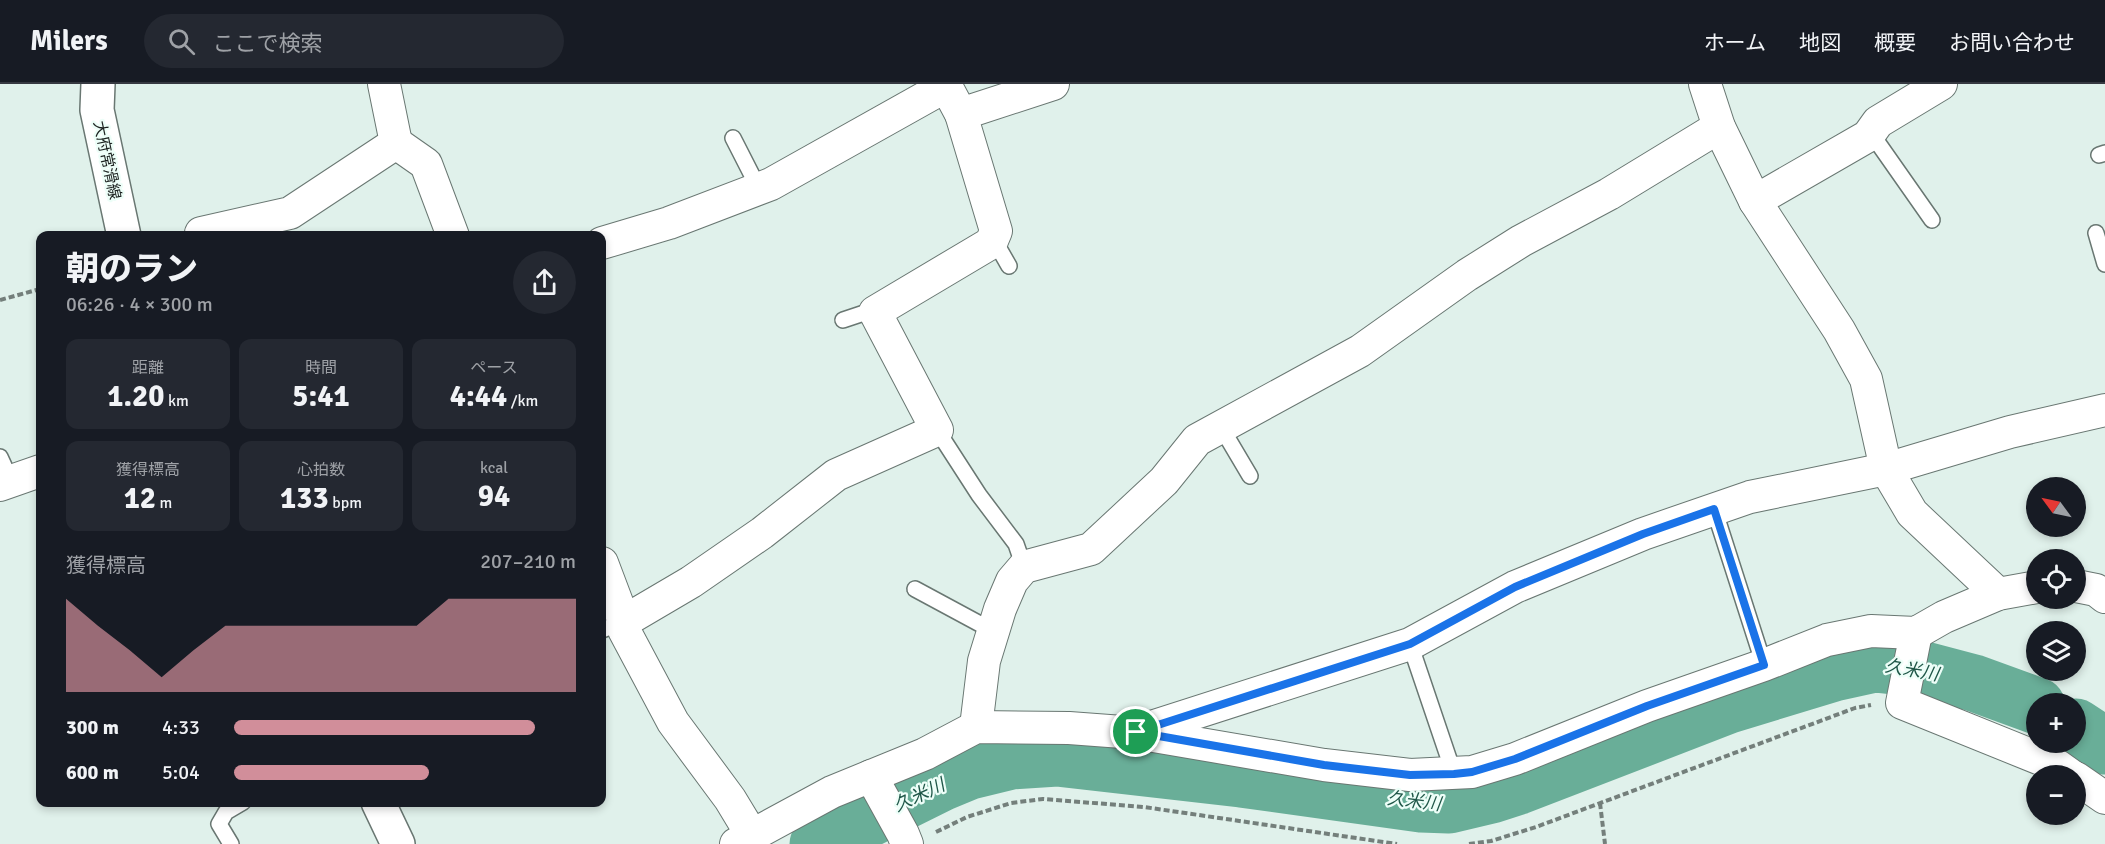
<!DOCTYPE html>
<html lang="ja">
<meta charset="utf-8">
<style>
:root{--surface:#171b24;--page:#242831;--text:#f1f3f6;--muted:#9ea1a6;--line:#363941;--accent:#d18e9a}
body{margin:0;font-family:Signika,"Noto Sans JP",sans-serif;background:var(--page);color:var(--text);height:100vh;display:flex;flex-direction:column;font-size:22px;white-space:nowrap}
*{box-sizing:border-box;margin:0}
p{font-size:20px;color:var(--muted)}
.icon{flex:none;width:33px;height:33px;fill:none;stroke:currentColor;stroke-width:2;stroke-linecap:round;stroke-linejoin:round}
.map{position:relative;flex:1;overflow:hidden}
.drawer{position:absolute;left:36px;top:147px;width:570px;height:576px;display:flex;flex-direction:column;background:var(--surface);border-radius:12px;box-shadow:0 3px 9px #0003}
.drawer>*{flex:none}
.needle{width:39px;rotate:303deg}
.tools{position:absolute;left:2026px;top:393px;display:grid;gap:12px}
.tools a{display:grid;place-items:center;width:60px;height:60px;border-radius:50%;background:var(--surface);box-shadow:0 3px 9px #0003;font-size:30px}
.pin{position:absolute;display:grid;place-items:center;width:51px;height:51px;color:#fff;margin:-26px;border:3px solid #fff;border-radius:50%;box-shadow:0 2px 6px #0007}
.round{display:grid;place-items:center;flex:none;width:63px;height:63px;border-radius:32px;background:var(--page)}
.summary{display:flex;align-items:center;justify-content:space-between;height:102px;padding:0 30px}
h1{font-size:33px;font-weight:800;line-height:45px}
.stats{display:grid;grid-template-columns:repeat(3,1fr);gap:9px;height:102px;padding:6px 30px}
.stats div{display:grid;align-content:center;border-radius:12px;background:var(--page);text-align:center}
.stats b{font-size:30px;font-weight:800}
.stats small{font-size:16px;font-weight:400}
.stats p{font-size:16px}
.chart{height:168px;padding:12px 30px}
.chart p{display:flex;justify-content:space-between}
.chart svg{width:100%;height:108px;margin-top:6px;fill:var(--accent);opacity:.7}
ul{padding:0 30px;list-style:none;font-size:20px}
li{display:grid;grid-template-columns:96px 72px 1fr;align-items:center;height:45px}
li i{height:15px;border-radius:8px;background:var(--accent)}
header{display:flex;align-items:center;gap:36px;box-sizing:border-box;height:84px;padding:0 30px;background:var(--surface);border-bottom:2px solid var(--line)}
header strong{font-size:28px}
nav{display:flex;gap:33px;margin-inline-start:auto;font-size:21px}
.search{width:420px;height:54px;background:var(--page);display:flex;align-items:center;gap:15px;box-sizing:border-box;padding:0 21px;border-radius:33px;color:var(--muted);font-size:22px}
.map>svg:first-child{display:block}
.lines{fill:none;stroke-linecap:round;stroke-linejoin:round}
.river{stroke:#69ae98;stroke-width:57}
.service-casing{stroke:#697772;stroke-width:18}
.minor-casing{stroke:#697772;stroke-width:34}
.secondary-casing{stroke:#697772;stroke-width:36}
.path{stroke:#747f7b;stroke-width:4;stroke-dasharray:6 3;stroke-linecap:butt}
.service{stroke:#fff;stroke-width:15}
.minor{stroke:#fff;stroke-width:32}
.secondary{stroke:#fff;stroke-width:33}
.route-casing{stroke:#fff;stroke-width:12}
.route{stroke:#1a73e8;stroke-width:8}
.labels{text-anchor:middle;stroke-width:4.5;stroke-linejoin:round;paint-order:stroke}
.street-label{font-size:16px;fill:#1b211f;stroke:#edfef8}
.water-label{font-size:18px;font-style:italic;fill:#1f5748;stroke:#edfef8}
</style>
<header>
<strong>Milers</strong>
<div class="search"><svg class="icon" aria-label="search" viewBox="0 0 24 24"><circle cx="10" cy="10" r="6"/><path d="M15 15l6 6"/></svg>ここで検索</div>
<nav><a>ホーム</a><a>地図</a><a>概要</a><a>お問い合わせ</a></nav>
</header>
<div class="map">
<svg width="2105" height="760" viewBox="0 0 2105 760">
<rect width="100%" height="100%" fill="#e0f1eb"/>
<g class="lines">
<g class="river">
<polyline points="2076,643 2105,662"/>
<polyline points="818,760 941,699 970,687 1011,677 1057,674 1241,695 1421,720 1449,721 1491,711 1519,702 1729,621 1834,589 1875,580 1921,585 1974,599 2037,622"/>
</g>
<defs>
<g id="service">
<polyline points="1868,52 1878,59 1932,136"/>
<polyline points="733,54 759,105"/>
<polyline points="2099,71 2105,69"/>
<polyline points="2096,149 2105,180"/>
<polyline points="993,154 1009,182"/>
<polyline points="843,236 870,227 875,228"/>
<polyline points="1221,343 1250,392"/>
<polyline points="937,346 979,411 1016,460 1024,483"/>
<polyline points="0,373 11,397"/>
<polyline points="1714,425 1764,581"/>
<polyline points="915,505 993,547"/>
<polyline points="602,546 623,538"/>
<polyline points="1410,560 1454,690"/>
<polyline points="231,760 219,740 226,728 243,718"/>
</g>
<g id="minor">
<polyline points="1705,0 1719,43 1755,117 1839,246 1866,295 1886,385 1912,429 1998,510"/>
<polyline points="396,59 426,80 453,152"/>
<polyline points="1755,117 1868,52 1878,38 1941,0"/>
<polyline points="201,149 290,129 396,59 384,0"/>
<polyline points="602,159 669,139 771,100 946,2 961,30 1053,0"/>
<polyline points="0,401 40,387"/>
<polyline points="602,479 622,532 624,546 673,638 730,715 753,753"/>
<polyline points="2076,502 2096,506 2105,513"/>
<polyline points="623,538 691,498 762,449 836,391 937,346 875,228 991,159 996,147 961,30"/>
<polyline points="1916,549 1902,619 2058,682 2072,692"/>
<polyline points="976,643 984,577 1000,525 1012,497 1024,483 1091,465 1164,397 1197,356 1360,267 1467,191 1521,157 1609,110 1719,43"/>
<polyline points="1139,647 1410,560 1515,503 1643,450 1750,413 1886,385 2010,348 2105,326"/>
<polyline points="871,692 903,750 907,760"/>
<polyline points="2076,694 2105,714"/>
<polyline points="736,760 832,708 925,670 976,643 1069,644 1136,649 1324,681 1410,691 1472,688 1515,675 1647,622 1764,581 1827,556 1871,547 1916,549 1944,533 1998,510 2037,503"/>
</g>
<g id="secondary">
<polyline points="98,0 97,26 124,152"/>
<polyline points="378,718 398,760"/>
</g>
</defs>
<use href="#service" class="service-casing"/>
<use href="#minor" class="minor-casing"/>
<use href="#secondary" class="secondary-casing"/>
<g class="path">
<polyline points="0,216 40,205"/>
<polyline points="1600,719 1605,760"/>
<polyline points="936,748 967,733 1011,719 1043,715 1144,723 1397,760"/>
<polyline points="1469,760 1491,757 1536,743 1855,624 1871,621"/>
</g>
<use href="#service" class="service"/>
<use href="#minor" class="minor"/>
<use href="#secondary" class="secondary"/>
</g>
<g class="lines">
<defs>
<polygon id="route" points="1714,425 1764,581 1647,622 1515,675 1472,688 1454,690 1410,691 1324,681 1136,648 1410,560 1515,503 1643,450"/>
</defs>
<use href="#route" class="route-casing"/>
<use href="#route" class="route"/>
</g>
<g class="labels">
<g class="street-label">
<text transform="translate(108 76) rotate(78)" y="6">大府常滑線</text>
</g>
<g class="water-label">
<text transform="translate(1912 586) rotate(10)" y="6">久米川</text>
<text transform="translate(919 711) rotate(-25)" y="6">久米川</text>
<text transform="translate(1414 717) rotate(7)" y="6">久米川</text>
</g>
</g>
</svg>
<div class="tools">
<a><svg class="needle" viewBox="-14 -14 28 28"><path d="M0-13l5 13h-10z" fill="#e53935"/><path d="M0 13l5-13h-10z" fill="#9ea1a6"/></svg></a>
<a><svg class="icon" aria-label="locate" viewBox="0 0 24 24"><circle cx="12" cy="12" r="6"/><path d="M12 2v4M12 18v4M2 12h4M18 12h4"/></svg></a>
<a><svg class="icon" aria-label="layers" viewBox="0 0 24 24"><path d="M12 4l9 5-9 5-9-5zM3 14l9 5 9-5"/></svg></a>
<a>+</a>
<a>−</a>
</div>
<div class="pin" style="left:1136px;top:648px;background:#1e9e55"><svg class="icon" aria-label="arrive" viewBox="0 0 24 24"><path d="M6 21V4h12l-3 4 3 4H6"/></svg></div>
<section class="drawer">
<div class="summary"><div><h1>朝のラン</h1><p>06:26 · 4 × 300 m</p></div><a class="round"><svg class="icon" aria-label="share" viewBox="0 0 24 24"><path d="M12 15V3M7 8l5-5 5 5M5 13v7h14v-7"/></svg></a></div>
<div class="stats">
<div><p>距離</p><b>1.20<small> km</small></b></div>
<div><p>時間</p><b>5:41</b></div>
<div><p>ペース</p><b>4:44<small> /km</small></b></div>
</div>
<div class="stats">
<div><p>獲得標高</p><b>12<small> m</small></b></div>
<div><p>心拍数</p><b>133<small> bpm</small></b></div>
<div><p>kcal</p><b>94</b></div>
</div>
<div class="chart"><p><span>獲得標高</span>207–210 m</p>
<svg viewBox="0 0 160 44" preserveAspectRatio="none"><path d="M0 44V6L10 17L20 27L30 38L40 27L50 17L60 17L70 17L80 17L90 17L100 17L110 17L120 6L130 6L140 6L150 6L160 6V44z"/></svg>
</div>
<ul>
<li><b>300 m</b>4:33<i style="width:88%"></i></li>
<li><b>600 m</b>5:04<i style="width:57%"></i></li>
</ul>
</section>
</div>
